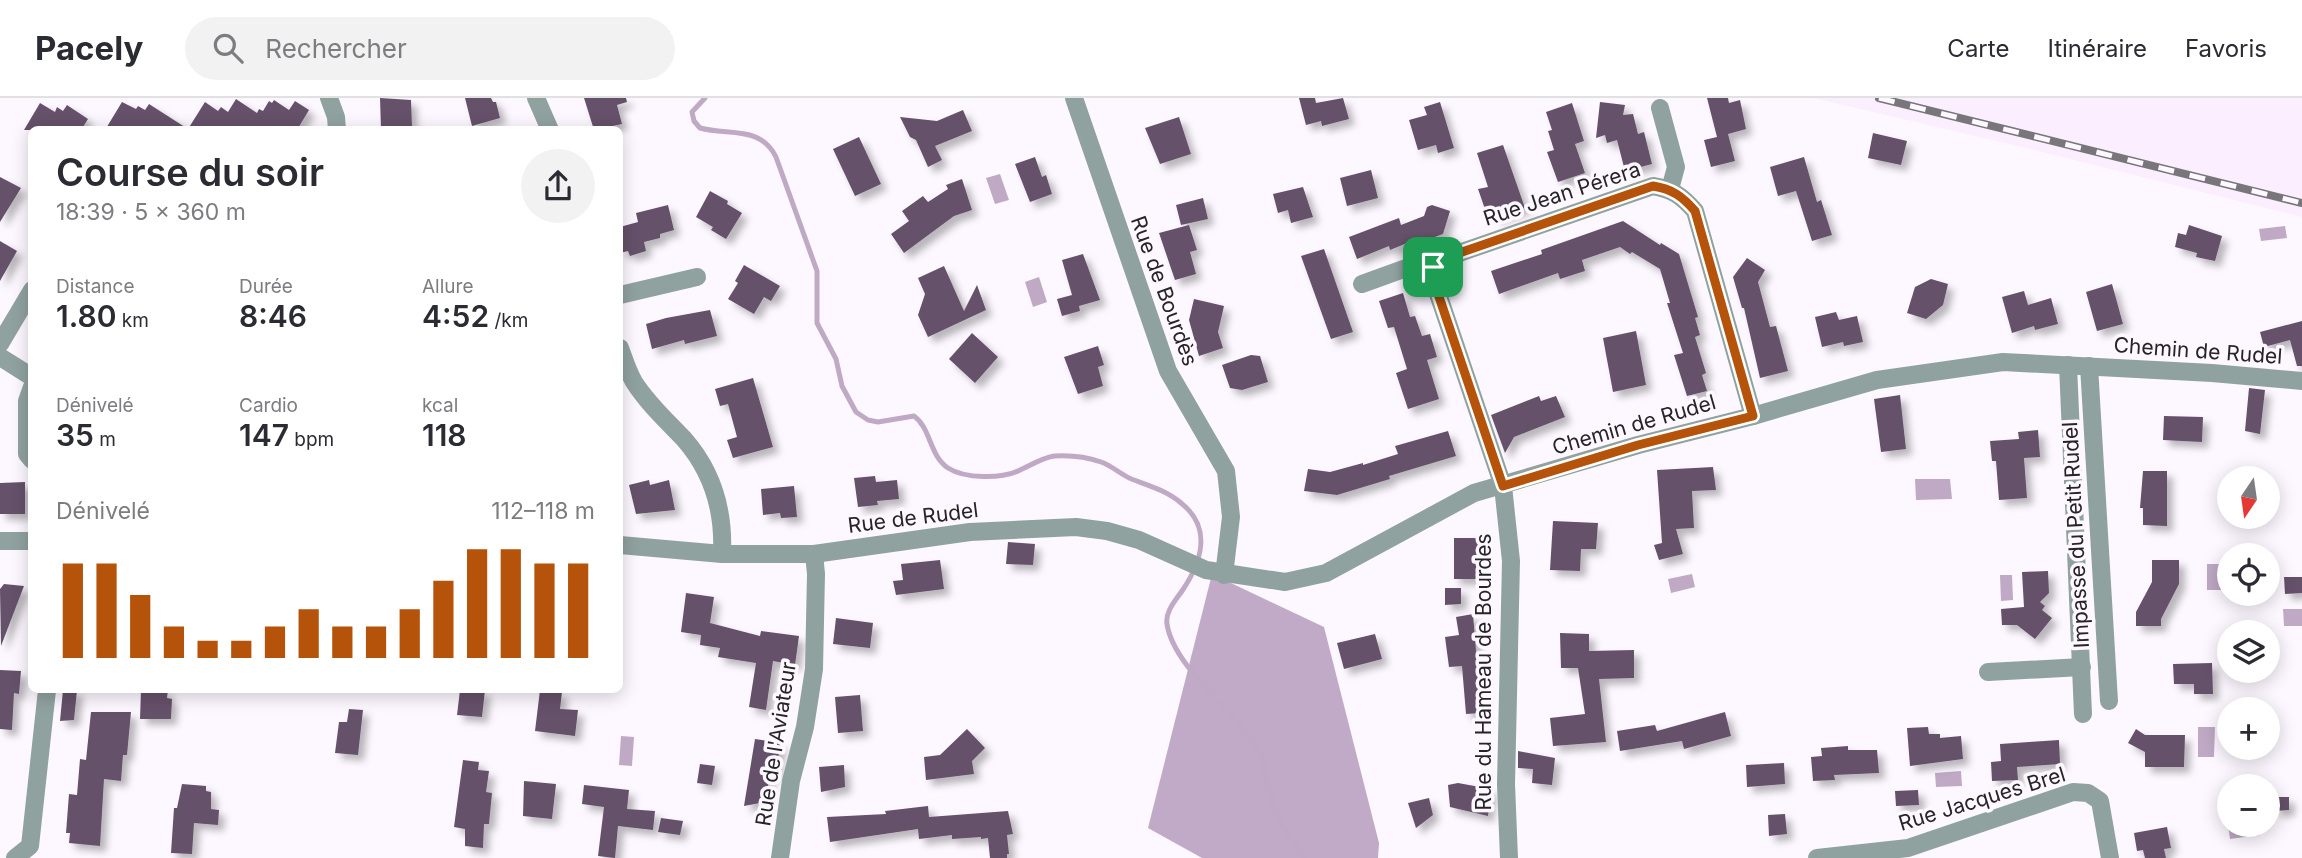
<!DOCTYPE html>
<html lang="fr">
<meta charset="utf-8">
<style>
:root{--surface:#fff;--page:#f2f2f3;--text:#2b2b33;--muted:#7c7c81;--line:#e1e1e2;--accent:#b45309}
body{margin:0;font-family:Inter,sans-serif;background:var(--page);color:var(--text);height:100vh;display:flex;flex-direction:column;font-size:26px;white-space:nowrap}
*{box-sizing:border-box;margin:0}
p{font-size:23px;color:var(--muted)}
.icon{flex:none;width:38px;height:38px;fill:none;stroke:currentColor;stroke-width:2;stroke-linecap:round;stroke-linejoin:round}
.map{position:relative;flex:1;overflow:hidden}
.panel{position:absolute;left:28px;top:28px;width:595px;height:567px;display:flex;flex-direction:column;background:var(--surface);border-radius:10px;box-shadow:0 4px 18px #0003}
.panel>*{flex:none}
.needle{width:46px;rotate:193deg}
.tools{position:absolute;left:2217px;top:368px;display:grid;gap:14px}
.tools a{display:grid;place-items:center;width:63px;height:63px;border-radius:50%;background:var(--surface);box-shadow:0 4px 18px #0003;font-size:35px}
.pin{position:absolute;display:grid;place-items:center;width:60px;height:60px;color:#fff;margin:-30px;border-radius:14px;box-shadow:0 4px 10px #0006}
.round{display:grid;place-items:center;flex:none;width:74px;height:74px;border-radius:37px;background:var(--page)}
.head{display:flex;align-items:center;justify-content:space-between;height:119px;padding:0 28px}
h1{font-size:38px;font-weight:600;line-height:52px}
.figures{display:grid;grid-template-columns:repeat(3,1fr);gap:10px;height:119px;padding:7px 28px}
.figures div{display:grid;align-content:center}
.figures b{font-size:30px;font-weight:600}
.figures small{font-size:19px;font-weight:400}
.figures p{font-size:19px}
.chart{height:196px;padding:14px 28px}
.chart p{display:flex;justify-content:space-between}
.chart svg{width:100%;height:126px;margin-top:7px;stroke:var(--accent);stroke-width:6}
header{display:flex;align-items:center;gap:42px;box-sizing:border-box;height:98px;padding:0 35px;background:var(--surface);border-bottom:2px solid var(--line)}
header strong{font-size:33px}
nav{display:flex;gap:38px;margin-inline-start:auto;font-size:24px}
.search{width:490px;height:63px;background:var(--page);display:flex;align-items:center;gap:18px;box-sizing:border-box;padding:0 24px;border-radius:38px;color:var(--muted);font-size:26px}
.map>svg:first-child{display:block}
.built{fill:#fbeeff}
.forest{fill:#c0aac7}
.water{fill:#bfa9c5}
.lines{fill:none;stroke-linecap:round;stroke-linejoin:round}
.stream{stroke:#bfa9c5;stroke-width:5}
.building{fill:#65516b;filter:url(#shadow)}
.minor{stroke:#90a2a0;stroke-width:18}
.rail-casing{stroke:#79767b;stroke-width:8}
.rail{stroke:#fdf8ff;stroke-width:5;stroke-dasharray:16;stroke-linecap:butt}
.route-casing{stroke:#fff;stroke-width:14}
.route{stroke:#b45309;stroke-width:9}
.labels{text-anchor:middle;stroke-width:7;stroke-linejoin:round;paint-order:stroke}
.street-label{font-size:21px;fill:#272428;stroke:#fdf8ff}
</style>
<header>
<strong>Pacely</strong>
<div class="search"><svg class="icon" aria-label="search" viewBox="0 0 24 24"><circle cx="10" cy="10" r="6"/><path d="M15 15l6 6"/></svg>Rechercher</div>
<nav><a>Carte</a><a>Itinéraire</a><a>Favoris</a></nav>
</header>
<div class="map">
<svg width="2302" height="760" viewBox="0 0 2302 760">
<defs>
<filter id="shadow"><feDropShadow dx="6" dy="6" stdDeviation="3.5" flood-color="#0004"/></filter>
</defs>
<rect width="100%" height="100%" fill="#fdf8ff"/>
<polygon class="built" points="1814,0 2302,0 2302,119 2038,53"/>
<polygon class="forest" points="1212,476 1324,529 1379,745 1378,760 1202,760 1148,730"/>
<g class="water">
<polygon points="1000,76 1009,102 995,106 986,80"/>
<polygon points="2285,128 2287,140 2261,143 2259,131"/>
<polygon points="1039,179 1047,204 1033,209 1025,184"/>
<polygon points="1915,381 1950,381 1952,401 1916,402"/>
<polygon points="2207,466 2222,466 2221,492 2207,492"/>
<polygon points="1692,476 1695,489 1671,495 1668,481"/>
<polygon points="2000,477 2012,477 2013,502 2001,503"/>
<polygon points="2283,511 2302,511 2302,528 2284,528"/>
<polygon points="2198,629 2215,629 2214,659 2198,659"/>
<polygon points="621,638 634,639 632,668 619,667"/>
<polygon points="1961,673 1962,688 1936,689 1935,675"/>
<polygon points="2228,726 2259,726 2260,737 2230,741"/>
</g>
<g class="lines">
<path class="stream" d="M705,0l-13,14 2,9 6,7c29,8 60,-3 76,29l41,114v52l19,36 6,27 14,26 12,8 10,2 36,-6c17,12 15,39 34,52 17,11 54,11 72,2 11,-5 22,-12 34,-14 15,-1 33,1 47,6 12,4 21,14 33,18 16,6 33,11 47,23 32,25 20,60 1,88 -7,10 -17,21 -15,33 6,41 63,84 87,118 13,19 12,40 18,61 7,20 20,37 31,55"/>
</g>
<g class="building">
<polygon points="380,0 411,2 412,29 403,32 381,32"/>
<polygon points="465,0 491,0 493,4 496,4 500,20 472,28"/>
<polygon points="584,0 626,0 627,4 617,7 622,26 594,32"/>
<polygon points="1299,0 1315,0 1316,5 1343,0 1349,21 1322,28 1321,23 1306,27"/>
<polygon points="1707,0 1728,0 1729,5 1740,2 1746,31 1728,36 1735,63 1711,69 1704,42 1717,39"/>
<polygon points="236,1 257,15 259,11 263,13 269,3 272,5 274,2 289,12 295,3 309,12 297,32 105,32 122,4 136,11 138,8 145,12 149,6 188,31 205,4 218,13 221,9 228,14"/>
<polygon points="1440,4 1454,50 1438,55 1436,47 1418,52 1409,22 1427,17 1424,9"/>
<polygon points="1600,4 1625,7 1623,17 1633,16 1638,36 1644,34 1652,66 1625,73 1617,42 1607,45 1605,37 1596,40"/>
<polygon points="40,5 55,14 57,9 63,13 67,7 88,21 81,32 24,32"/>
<polygon points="1572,5 1584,43 1575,46 1585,75 1558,84 1547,54 1554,52 1548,33 1552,32 1546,14"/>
<polygon points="963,12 972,33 935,48 942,62 928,69 916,42 910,39 900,19 937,23"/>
<polygon points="1179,19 1191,56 1160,66 1145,30"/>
<polygon points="1873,35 1907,43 1901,67 1868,60"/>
<polygon points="859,39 881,86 855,98 833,51"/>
<polygon points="1503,47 1525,110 1495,120 1492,112 1486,114 1478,91 1488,89 1477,55"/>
<polygon points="1035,59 1042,79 1046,77 1052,96 1030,104 1015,66"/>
<polygon points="1804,59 1817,104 1821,102 1832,137 1812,143 1796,93 1778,98 1770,69"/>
<polygon points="1371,72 1378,100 1347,108 1340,80"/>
<polygon points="0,79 21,90 0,124"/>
<polygon points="962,81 972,112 954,118 904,155 891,136 909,123 902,113 923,98 928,104 948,91 946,87"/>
<polygon points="1303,89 1313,119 1291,125 1288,112 1278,115 1273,96"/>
<polygon points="710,93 728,103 727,106 742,115 726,141 711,132 713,129 696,119"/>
<polygon points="1203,100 1208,121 1181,127 1176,107"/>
<polygon points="668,107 674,132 660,136 660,140 644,144 646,153 630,158 628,153 620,155 620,129 638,124 636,115"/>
<polygon points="1432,107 1450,113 1443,136 1413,147 1412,143 1390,152 1389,148 1357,161 1349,139 1399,120 1401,127 1424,118 1427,109"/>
<polygon points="1623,123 1660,147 1661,145 1679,156 1698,219 1695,220 1700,237 1695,239 1706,275 1702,277 1707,293 1687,298 1674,257 1683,255 1667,205 1670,205 1660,171 1632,154 1630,156 1620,149 1582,162 1585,173 1560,181 1558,175 1499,196 1491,173 1542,156 1541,152"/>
<polygon points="1189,127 1197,152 1190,154 1196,176 1175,182 1159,135"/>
<polygon points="2189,127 2222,138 2215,163 2196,159 2197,155 2175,149 2178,135 2186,137"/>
<polygon points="0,143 17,153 0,183"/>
<polygon points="1324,151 1353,234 1331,241 1301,158"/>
<polygon points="1083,156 1100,202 1079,208 1080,213 1062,218 1057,201 1072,197 1062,162"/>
<polygon points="1747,160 1765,172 1758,184 1770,229 1776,228 1788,273 1760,280 1744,210 1742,210 1733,179"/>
<polygon points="744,167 780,188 771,203 764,199 754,216 728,201 738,185 735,183"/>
<polygon points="944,168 964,213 977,187 986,212 928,239 918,217 925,196 918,180"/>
<polygon points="1931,181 1948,186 1943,207 1926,221 1907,215 1915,189"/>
<polygon points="2112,186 2123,226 2097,233 2086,194"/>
<polygon points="2024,193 2028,207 2051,200 2058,226 2035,232 2034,228 2012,235 2002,199"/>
<polygon points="1403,195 1410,219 1415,218 1422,238 1430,236 1437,259 1427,262 1439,301 1408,311 1396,275 1407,271 1394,229 1388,230 1379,203"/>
<polygon points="1194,201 1224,208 1218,234 1223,250 1199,258 1189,222"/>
<polygon points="710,212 717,238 685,246 684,242 652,251 646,226 666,220"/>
<polygon points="1836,214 1839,222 1857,218 1863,244 1844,248 1843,244 1822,249 1815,219"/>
<polygon points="2302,223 2302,268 2297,268 2290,242 2264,249 2260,234"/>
<polygon points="1636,233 1646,287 1613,294 1603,240"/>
<polygon points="972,235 998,259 975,285 949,261"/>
<polygon points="1098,248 1104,267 1098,269 1103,288 1078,296 1064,259"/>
<polygon points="1251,257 1260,258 1268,284 1242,292 1230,290 1222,267"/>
<polygon points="753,280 773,349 733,360 727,342 737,339 728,306 720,308 715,291"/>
<polygon points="2249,290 2265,292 2260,336 2245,333"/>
<polygon points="1900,297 1906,351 1881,354 1874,301"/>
<polygon points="1539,298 1541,303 1556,298 1565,319 1514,339 1505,355 1491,317"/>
<polygon points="2164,318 2203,319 2202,344 2163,342"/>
<polygon points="2038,332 2040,359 2024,360 2027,400 1999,402 1996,363 1992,363 1990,343 2019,341 2018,334"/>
<polygon points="1448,333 1456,358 1389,378 1390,381 1337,397 1304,393 1308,371 1330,374 1363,365 1363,367 1398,356 1395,348"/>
<polygon points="1713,369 1716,392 1692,393 1694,430 1676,431 1683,456 1659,462 1654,447 1662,445 1657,372"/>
<polygon points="2143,373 2167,373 2167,428 2143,427 2143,410 2140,410"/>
<polygon points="875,378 876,384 897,382 899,401 877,403 878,407 858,409 854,380"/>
<polygon points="649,382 650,387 669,382 675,412 636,416 629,387"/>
<polygon points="25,384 25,416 0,416 0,385"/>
<polygon points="794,388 797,419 781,420 780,415 763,417 761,391"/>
<polygon points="1553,423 1598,425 1596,451 1581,451 1580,473 1550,472"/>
<polygon points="1454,440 1481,440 1480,481 1454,481"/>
<polygon points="1008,444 1035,446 1033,467 1006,466"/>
<polygon points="940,462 944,491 896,497 893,483 903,482 901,466"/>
<polygon points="2152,462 2179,462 2179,486 2161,521 2161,528 2136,528 2136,514 2152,484"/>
<polygon points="2048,473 2049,495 2040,504 2045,508 2042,512 2052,520 2035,541 2017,527 2002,527 2001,511 2024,509 2022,474"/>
<polygon points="2284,479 2302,479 2302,495 2285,496"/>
<polygon points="4,486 24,488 1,548 0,491"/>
<polygon points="1445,490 1461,490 1461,506 1445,507"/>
<polygon points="686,495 714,499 710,525 760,538 761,533 799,538 795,567 773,563 766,612 749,609 756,565 718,559 720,550 700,547 701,537 681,534"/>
<polygon points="1473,516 1481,615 1466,616 1462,568 1449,569 1445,539 1459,537 1456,519"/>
<polygon points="836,520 873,525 870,550 833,546"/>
<polygon points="1560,535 1589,536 1589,553 1634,552 1634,580 1599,581 1606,644 1553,648 1550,620 1585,616 1578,570 1561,570"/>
<polygon points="1375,536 1382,561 1344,571 1337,545"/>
<polygon points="2212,565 2213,596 2194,596 2194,586 2174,586 2173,566"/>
<polygon points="0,572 21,573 19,596 14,595 12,632 0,631"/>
<polygon points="63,592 77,592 74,622 60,623"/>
<polygon points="141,592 168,592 167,600 172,601 171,621 140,621"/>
<polygon points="460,592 485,592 482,619 457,617"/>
<polygon points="540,592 562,594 560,611 578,612 575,638 535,633"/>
<polygon points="860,597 863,633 838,635 835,599"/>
<polygon points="349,611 363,612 358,657 335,655 339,624 347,624"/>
<polygon points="91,614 131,614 127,657 123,657 121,683 104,681 100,748 69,745 70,735 66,735 69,696 77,697 80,661 86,662"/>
<polygon points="1725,614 1731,638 1684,651 1682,643 1620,653 1617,633 1655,627 1657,633"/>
<polygon points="1928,629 1929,636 1940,636 1940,640 1961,638 1963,661 1910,668 1907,630"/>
<polygon points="967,631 985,650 972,663 974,676 926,682 924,659 940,657"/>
<polygon points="2136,631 2145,637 2185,637 2184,669 2145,669 2145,654 2128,645"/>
<polygon points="755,641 781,645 775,676 770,676 765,704 744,708"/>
<polygon points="2059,642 2060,666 2017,669 2018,682 1992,683 1991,664 2001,663 2000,646"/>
<polygon points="1848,648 1848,652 1877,652 1879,675 1834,677 1835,682 1813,683 1811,659 1822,658 1821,650"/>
<polygon points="1518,653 1555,660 1552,687 1532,685 1533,671 1518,670"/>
<polygon points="463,662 479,664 478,672 489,673 486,694 492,695 489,726 484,726 483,750 465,748 465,731 454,729"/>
<polygon points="1784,665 1785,686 1747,689 1746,667"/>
<polygon points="700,666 715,668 712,687 697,685"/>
<polygon points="844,667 845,689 821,694 819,669"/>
<polygon points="524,683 556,686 552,721 523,718"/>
<polygon points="1458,685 1491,691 1488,718 1450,709 1448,687"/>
<polygon points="182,686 206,688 206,693 211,694 211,711 219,712 218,727 194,725 192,756 171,755 174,710 177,710"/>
<polygon points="584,687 629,692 627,711 655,713 653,732 618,728 615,760 598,758 604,709 582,706"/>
<polygon points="1918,692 1919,707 1896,708 1895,693"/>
<polygon points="2274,699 2289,699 2289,712 2275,713"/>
<polygon points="1429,700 1433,717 1416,730 1408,705"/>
<polygon points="928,708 929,719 1008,713 1013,736 1007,737 1009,756 1007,756 1007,760 990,760 988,740 981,741 981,739 952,741 952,737 919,741 918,731 830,744 827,719 886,716 885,713"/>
<polygon points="1785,716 1787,736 1769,738 1768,717"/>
<polygon points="661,720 683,723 680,737 658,734"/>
<polygon points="2167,729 2171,750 2164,751 2166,760 2145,760 2143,752 2137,753 2134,735"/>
</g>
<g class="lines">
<g class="minor">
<polyline points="329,0 336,19 337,32"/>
<polyline points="536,0 550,32"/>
<polyline points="1074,0 1168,273 1226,373 1231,419 1224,477"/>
<polyline points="1660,10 1676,69 1670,91"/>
<polyline points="1362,186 1409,169 1433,168"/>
<polyline points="620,197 697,179"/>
<polyline points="0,246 32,192"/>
<path d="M620,250c4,11 8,24 14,34 14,22 33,39 50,57 29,33 40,73 38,115"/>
<polyline points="0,259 32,279"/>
<polyline points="2068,267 2083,616"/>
<polyline points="2089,268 2109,603"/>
<polyline points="32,289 27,303 27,356 32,362"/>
<polyline points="0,443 32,443"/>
<polyline points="620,447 722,456 814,456 970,434 1076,429 1107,433 1139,442 1206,472 1285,484 1326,475 1474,395 1638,347 1753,318 1877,282 2003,264 2212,275 2302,283"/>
<polyline points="1988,574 2082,569"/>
<polyline points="15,760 30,748 47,592"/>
<polyline points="780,760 791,683 805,629 814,571 816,476 814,456"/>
<path d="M1509,760l-3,-74 5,-223 -8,-75 -70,-207 -1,-7 4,-11 217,-75c19,3 29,10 42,25l58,205"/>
<polyline points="1817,760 1908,750 2073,694 2088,695 2100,703 2110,760"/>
</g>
<defs>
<polyline id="rail" points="1879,0 2302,105"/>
</defs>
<use href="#rail" class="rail-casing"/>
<use href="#rail" class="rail"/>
</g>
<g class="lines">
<defs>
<path id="route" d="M1653,88c19,3 29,10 42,25l58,205 -115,29 -135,41 -70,-207 -1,-7 4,-11z"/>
</defs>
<use href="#route" class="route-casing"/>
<use href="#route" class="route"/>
</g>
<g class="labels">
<g class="street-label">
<text transform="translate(1562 96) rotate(-18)" y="7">Rue Jean Pérera</text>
<text transform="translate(1164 193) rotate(70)" y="7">Rue de Bourdès</text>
<text transform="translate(2198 253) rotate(4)" y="7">Chemin de Rudel</text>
<text transform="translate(1634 327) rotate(-16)" y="7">Chemin de Rudel</text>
<text transform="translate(913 420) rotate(-7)" y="7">Rue de Rudel</text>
<text transform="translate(2076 437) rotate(-93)" y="7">Impasse du Petit Rudel</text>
<text transform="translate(1484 574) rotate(-90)" y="7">Rue du Hameau de Bourdes</text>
<text transform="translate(776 646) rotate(-81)" y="7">Rue de l'Aviateur</text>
<text transform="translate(1982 701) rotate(-17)" y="7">Rue Jacques Brel</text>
</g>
</g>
</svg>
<div class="tools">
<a><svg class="needle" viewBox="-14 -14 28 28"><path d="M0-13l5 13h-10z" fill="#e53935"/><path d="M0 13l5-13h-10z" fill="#7c7c81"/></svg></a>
<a><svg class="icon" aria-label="locate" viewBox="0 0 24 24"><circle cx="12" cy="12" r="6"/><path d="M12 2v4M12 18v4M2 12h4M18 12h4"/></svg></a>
<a><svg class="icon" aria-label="layers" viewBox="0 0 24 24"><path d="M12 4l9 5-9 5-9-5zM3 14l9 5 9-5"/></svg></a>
<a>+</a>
<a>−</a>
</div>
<div class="pin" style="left:1433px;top:169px;background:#1e9e55"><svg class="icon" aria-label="arrive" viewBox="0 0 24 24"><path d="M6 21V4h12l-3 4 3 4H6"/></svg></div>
<section class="panel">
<div class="head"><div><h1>Course du soir</h1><p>18:39 · 5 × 360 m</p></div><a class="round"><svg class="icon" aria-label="share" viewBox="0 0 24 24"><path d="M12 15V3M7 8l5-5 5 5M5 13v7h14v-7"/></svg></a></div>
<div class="figures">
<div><p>Distance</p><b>1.80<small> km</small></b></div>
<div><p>Durée</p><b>8:46</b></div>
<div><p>Allure</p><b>4:52<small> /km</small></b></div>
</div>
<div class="figures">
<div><p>Dénivelé</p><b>35<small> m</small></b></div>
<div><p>Cardio</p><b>147<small> bpm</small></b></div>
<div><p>kcal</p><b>118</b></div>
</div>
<div class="chart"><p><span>Dénivelé</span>112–118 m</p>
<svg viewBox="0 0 160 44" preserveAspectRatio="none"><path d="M5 44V11M15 44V11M25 44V22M35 44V33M45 44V38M55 44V38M65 44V33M75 44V27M85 44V33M95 44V33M105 44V27M115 44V17M125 44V6M135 44V6M145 44V11M155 44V11"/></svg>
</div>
</section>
</div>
